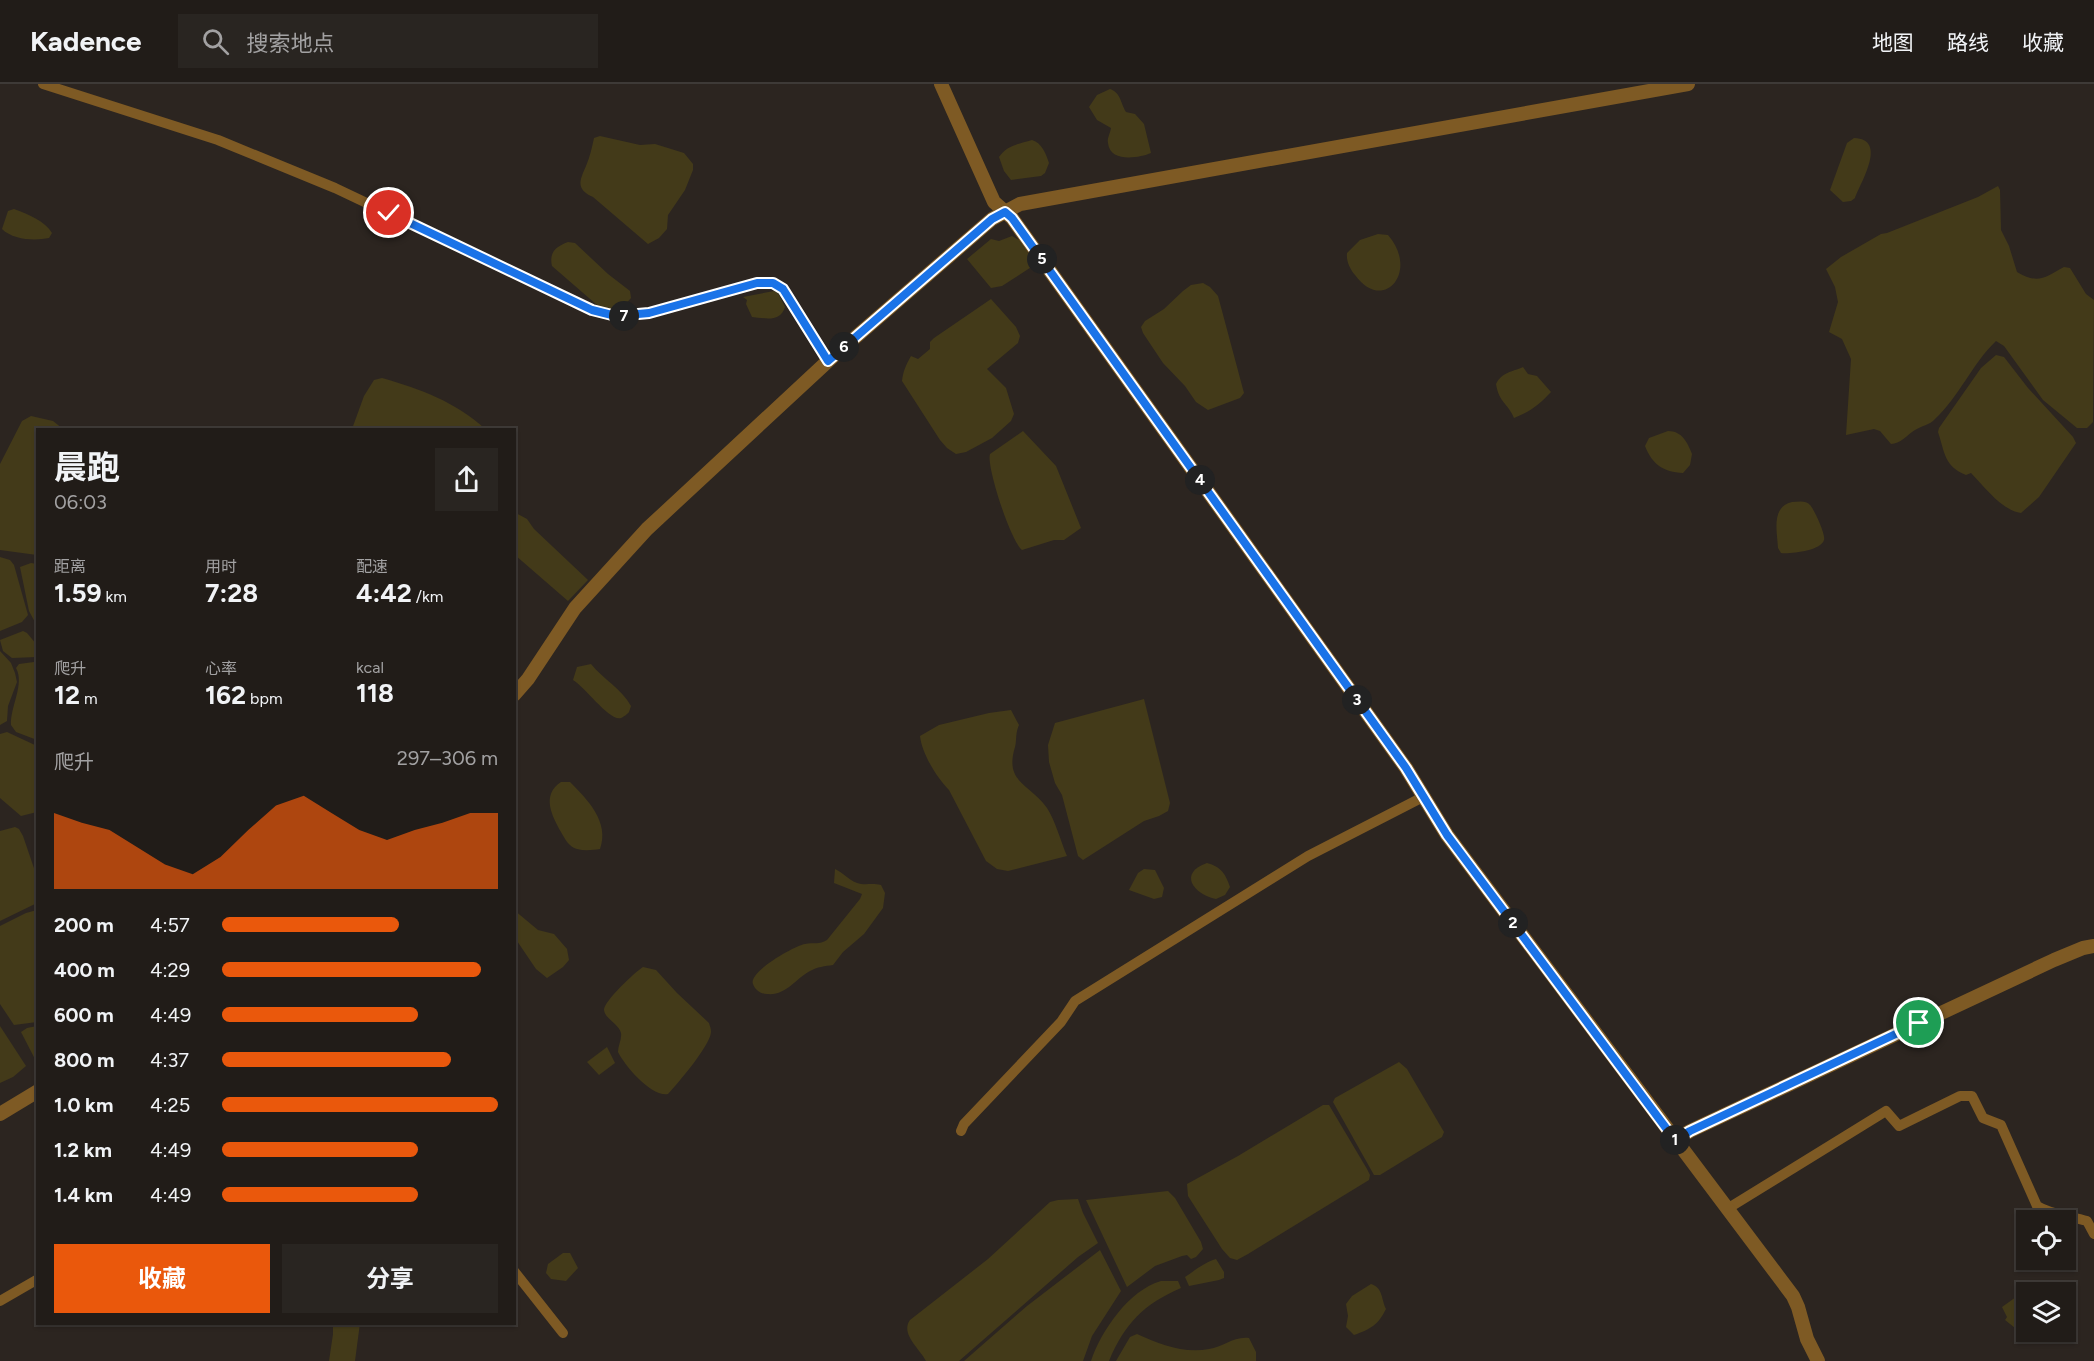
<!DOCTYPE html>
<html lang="zh">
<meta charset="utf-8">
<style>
:root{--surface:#211c18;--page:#292521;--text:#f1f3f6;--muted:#a2a1a2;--line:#3e3a37;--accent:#ea580c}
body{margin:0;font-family:Figtree,"Noto Sans SC",sans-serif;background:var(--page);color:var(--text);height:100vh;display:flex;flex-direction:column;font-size:22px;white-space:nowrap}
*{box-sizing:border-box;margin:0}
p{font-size:20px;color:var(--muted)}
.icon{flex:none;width:33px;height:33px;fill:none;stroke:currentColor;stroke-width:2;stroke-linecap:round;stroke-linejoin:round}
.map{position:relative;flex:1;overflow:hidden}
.drawer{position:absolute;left:36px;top:344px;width:480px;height:897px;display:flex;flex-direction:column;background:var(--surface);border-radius:0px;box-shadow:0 2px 4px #0004,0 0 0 2px var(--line)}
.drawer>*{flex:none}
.tools{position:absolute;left:2016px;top:1126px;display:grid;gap:12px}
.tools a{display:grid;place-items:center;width:60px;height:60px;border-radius:0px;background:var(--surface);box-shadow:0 2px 4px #0004,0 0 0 2px var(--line);font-size:30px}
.pin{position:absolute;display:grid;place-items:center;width:51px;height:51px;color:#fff;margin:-26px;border:3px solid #fff;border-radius:50%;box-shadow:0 2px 6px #0007}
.km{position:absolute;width:30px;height:30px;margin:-15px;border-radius:50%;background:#222;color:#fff;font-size:16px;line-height:30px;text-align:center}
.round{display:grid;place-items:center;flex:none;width:63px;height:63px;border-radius:0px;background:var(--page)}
.overview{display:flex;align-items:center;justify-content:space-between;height:102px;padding:0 18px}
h1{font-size:33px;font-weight:700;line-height:45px}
.figures{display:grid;grid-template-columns:repeat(3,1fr);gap:9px;height:102px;padding:6px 18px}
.figures div{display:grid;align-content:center}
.figures b{font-size:26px;font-weight:700}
.figures small{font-size:16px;font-weight:400}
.figures p{font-size:16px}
.chart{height:168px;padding:12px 18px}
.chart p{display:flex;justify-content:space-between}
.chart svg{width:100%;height:108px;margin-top:6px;fill:var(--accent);opacity:.7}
.primary-button{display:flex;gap:12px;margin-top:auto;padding:12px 18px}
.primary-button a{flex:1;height:69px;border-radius:0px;background:var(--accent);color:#fff;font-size:24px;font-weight:700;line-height:69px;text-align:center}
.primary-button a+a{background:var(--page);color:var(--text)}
ul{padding:0 18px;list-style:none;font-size:20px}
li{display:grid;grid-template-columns:96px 72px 1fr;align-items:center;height:45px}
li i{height:15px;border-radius:8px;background:var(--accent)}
header{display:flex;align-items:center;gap:36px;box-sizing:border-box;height:84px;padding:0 30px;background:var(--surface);border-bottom:2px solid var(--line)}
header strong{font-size:28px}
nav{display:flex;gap:33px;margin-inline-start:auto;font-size:21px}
.search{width:420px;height:54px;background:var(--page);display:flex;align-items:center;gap:15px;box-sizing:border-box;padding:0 21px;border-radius:0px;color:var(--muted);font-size:22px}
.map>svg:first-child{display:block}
.water{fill:#433a19}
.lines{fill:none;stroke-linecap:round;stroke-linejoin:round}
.minor{stroke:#7e5a24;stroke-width:10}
.tertiary{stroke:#7e5a24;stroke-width:14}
.route-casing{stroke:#fff;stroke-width:12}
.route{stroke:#1a73e8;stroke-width:8}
</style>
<header>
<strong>Kadence</strong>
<div class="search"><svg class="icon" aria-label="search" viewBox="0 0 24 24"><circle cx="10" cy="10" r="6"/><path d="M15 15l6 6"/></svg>搜索地点</div>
<nav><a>地图</a><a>路线</a><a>收藏</a></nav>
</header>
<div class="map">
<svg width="2094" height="1277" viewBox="0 0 2094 1277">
<rect width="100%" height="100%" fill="#2c2520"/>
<g class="water">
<path d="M1110,5c11,4 10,13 16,23l9,2 9,10 7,29c-12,5 -41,10 -43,-10 -1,-5 2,-9 3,-15l-14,-8 -8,-13 8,-12z"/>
<path d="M600,52l40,9 15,-1 29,9 9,11v6l-8,20 -17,25 -1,14 -8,9 -11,6 -55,-47c-18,-8 -13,-17 -7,-31 4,-9 6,-19 8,-28z"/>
<path d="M1854,54c34,1 7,44 1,60l-4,3 -8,1 -13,-12 17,-47z"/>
<path d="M1032,56c10,3 14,14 17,23l-4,10 -4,3 -30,4 -7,-9 -5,-14c8,-12 20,-13 33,-17z"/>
<path d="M1998,102l2,4 1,40 8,16 8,26c22,13 28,5 47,-5l6,1 16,26 8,6 -1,122 -6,6h-10l-34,-28 -39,-54 -8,-5c-24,23 -37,56 -61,78 -5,6 -14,7 -20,11 -8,5 -15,14 -24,14l-11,-13 -6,-2 -28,6 5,-76 -9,-20 -13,-7 9,-30 -3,-15 -9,-18 15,-12 40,-23 6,-1 91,-36z"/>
<path d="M14,125c14,5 31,12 38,24l-3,5c-14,3 -36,2 -47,-9l6,-18z"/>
<path d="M1378,150l10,1c32,37 -5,79 -33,40 -5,-6 -9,-14 -8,-22l13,-13z"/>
<polygon points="1012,152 1019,156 1036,180 1002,202 991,204 967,175 991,155 999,157"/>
<path d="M568,158l7,1 33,31 22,17 1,7 -11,12 -4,1 -19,-6 -45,-39c-3,-13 3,-19 16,-24z"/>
<polygon points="1203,199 1210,203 1218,212 1244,309 1240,314 1208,326 1196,318 1185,302 1163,279 1143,249 1141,243 1145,237 1164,225 1183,207 1191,201"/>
<path d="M774,207l4,2 7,14c-5,16 -20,11 -33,10l-6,-13 1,-4 -4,-3z"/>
<path d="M991,215l25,28 4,9 -2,7 -31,26 19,19 8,26 -3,7 -19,17 -26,14 -10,2 -9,-6 -7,-8 -38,-59c1,-10 4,-16 9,-25l7,3 12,-10v-7l4,-4z"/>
<path d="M1996,271l8,2 24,31 45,49 3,6 -37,54 -18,16c-20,-3 -36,-26 -50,-40l-5,2c-22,-9 -21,-22 -28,-43l1,-4 42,-60z"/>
<path d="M1523,283l5,7 9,2 14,16c-11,12 -21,20 -37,26 -6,-15 -15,-15 -18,-34 6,-12 16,-12 27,-17z"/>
<path d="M382,294c38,11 74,24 103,51h-133l12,-33 10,-16z"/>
<polygon points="31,332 53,337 63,345 38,345 37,471 0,466 0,380 22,337"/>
<path d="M1023,347l33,35 25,62 -17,12h-10l-32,10c-11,-8 -36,-84 -32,-96z"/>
<path d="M1668,347c14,0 19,11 24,23l-2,11 -7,8c-20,-1 -31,-9 -38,-27l4,-8z"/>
<path d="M1792,418c6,0 14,-2 18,3 4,4 16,30 14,35 -3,11 -34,14 -43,13l-3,-5c-1,-17 -7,-41 14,-46z"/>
<polygon points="514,428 527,435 534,445 588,496 568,517 515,471"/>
<polygon points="0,473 10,476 14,481 28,531 22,538 0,547"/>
<polygon points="31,479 37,480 37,542 29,527 20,483"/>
<polygon points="23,547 27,549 37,561 37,573 12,574 3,567 0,556"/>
<polygon points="0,567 11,579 15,589 17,598 8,622 7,637 0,641"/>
<path d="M34,578l4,1 -1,77 -21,-8 -5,-7c-1,-18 14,-41 5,-57l3,-4z"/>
<path d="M591,580c12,15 31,25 40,42l-2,6c0,1 -7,6 -8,6 -11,4 -36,-31 -48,-38l4,-13z"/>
<polygon points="1144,615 1170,719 1168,727 1159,732 1144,737 1083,776 1078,772 1062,711 1055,699 1049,678 1048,661 1055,639"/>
<path d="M1011,626l8,15c-4,9 -2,15 -4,22 -11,36 15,37 32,61 8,12 14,34 20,48l-59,15 -11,-2 -11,-8 -37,-71c-12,-12 -27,-36 -29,-54l19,-11 50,-12z"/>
<polygon points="7,648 37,662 37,728 21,732 0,714 0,650"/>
<path d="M561,698h9c17,17 40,40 30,67 -7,1 -15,2 -23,0 -8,-2 -12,-10 -16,-17 -9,-16 -20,-37 0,-50z"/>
<polygon points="15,743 19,745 23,752 37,793 37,819 0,837 0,747"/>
<path d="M1207,779c14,4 18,10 23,24l-5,8 -9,4c-23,-5 -38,-26 -9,-36z"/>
<path d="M835,785c9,4 15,13 26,15 7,1 11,-1 20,1l4,8 -2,15 -19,26 -21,18 -10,13c-8,1 -16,2 -23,6 -15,8 -24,25 -43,23 -6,0 -12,-4 -14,-10 -5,-12 41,-38 52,-40 9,-2 14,1 22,-4l33,-41 2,-5 -28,-11z"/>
<polygon points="1144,785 1155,786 1164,804 1162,813 1154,815 1129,806 1138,789"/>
<polygon points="37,826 37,938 14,941 0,920 0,842 26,829"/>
<polygon points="514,826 538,846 554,850 567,865 569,876 563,883 547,894 536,885 515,854"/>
<path d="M643,883l13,3 21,23 32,30c1,4 2,5 2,9 -1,14 -33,51 -43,62 -17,3 -43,-28 -50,-42 0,-6 4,-13 3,-19 -2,-9 -16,-14 -17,-23 0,-9 31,-38 39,-43z"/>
<polygon points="0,942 26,982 13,993 0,999"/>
<polygon points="37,942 38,942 37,979 21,948 27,944"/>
<polygon points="607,963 615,979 599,991 587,978"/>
<polygon points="1399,978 1407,985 1444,1048 1442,1053 1380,1091 1374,1091 1333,1018 1335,1014"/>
<polygon points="1323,1021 1329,1021 1367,1085 1370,1091 1369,1096 1248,1170 1237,1176 1230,1174 1222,1165 1188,1112 1187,1100 1238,1072"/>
<polygon points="1168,1107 1175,1114 1201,1158 1203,1165 1196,1173 1191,1175 1187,1171 1182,1172 1155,1182 1127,1203 1086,1116"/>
<path d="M1078,1115l5,14 15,30 -20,14 -119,104h-33c-6,-12 -26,-27 -16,-41l78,-61 62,-57 8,-2z"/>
<polygon points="1100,1166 1121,1207 1092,1252 1083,1277 964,1277 1027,1222"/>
<polygon points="563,1169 570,1169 578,1184 566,1197 551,1195 546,1189 548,1180"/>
<path d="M1216,1175l8,13v6l-5,2 -30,6 -4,-9c9,-6 20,-15 31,-18z"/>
<path d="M1161,1197h17l3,7c-37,16 -56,35 -72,73h-18c10,-30 38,-71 70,-80z"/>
<path d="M1371,1200c12,4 10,14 15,25 -8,16 -15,20 -32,26l-8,-8 2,-11 -2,-12 6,-8z"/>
<polygon points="2030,1204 2033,1209 2026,1209 2026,1248 2039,1248 2035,1253 2025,1252 2005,1236 2007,1233 2002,1223 2016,1213 2014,1209"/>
<polygon points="333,1239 360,1239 355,1277 329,1277 333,1250"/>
<path d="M1137,1250c22,10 47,20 72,15 14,-2 25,-13 40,-11l7,14v9h-140l14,-24z"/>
</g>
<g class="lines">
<g class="minor">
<polyline points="43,0 218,56 335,104 592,226 616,233 649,229 757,199 773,199 783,205 828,277"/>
<polyline points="961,1047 964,1040 1061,938 1075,917 1308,772 1423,713"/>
<path d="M1727,1125l159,-98 13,15 61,-30h12l11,22 18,7 36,81c14,9 34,10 50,15l7,13"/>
<polyline points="514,1187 563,1249"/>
<polyline points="0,1217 38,1195"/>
</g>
<g class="tertiary">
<polyline points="941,0 994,118 1012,134 1406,684 1447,751 1793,1212 1798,1223 1807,1255 1818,1277"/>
<polyline points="514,611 528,595 575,524 647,445 828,277 992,135 1020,120 1688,0"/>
<polyline points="0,1030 38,1007"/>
<polyline points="1675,1056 1690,1047 2054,876 2083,864 2094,862"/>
</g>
</g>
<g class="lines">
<defs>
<polyline id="route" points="389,129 592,226 616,232 649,229 757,199 773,199 783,205 828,277 992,135 1005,128 1012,134 1406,684 1447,751 1675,1056 1690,1047 1919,939"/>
</defs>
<use href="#route" class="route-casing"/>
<use href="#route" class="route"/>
</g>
</svg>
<div class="tools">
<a><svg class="icon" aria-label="locate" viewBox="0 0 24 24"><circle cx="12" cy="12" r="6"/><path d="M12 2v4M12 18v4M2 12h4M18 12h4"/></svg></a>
<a><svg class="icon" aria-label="layers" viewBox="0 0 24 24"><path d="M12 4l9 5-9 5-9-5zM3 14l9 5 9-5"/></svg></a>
</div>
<div class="pin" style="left:1919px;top:939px;background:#1e9e55"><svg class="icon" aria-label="arrive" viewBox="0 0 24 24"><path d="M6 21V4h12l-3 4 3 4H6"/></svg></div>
<div class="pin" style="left:389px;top:129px;background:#d93025"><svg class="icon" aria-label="check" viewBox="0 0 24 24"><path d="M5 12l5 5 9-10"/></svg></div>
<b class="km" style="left:1675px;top:1056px">1</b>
<b class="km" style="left:1513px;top:839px">2</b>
<b class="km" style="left:1357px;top:616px">3</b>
<b class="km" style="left:1200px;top:396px">4</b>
<b class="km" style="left:1042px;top:175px">5</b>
<b class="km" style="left:844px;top:263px">6</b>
<b class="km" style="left:624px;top:232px">7</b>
<section class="drawer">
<div class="overview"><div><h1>晨跑</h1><p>06:03</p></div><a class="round"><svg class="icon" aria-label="share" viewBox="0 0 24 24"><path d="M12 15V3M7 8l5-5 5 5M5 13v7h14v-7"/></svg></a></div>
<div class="figures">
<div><p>距离</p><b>1.59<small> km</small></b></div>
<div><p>用时</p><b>7:28</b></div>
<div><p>配速</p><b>4:42<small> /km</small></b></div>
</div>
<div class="figures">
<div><p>爬升</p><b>12<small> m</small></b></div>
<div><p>心率</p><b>162<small> bpm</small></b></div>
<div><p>kcal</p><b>118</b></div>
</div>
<div class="chart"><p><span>爬升</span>297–306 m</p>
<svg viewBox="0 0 160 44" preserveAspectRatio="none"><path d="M0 44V13L10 17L20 20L30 27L40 34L50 38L60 31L70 20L80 10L90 6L100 13L110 20L120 24L130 20L140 17L150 13L160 13V44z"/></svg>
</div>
<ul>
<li><b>200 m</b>4:57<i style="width:64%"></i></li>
<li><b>400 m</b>4:29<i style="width:94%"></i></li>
<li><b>600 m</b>4:49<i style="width:71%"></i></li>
<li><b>800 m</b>4:37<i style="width:83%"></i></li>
<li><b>1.0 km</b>4:25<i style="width:100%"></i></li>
<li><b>1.2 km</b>4:49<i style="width:71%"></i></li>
<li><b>1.4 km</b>4:49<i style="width:71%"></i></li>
</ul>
<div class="primary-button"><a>收藏</a><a>分享</a></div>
</section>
</div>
